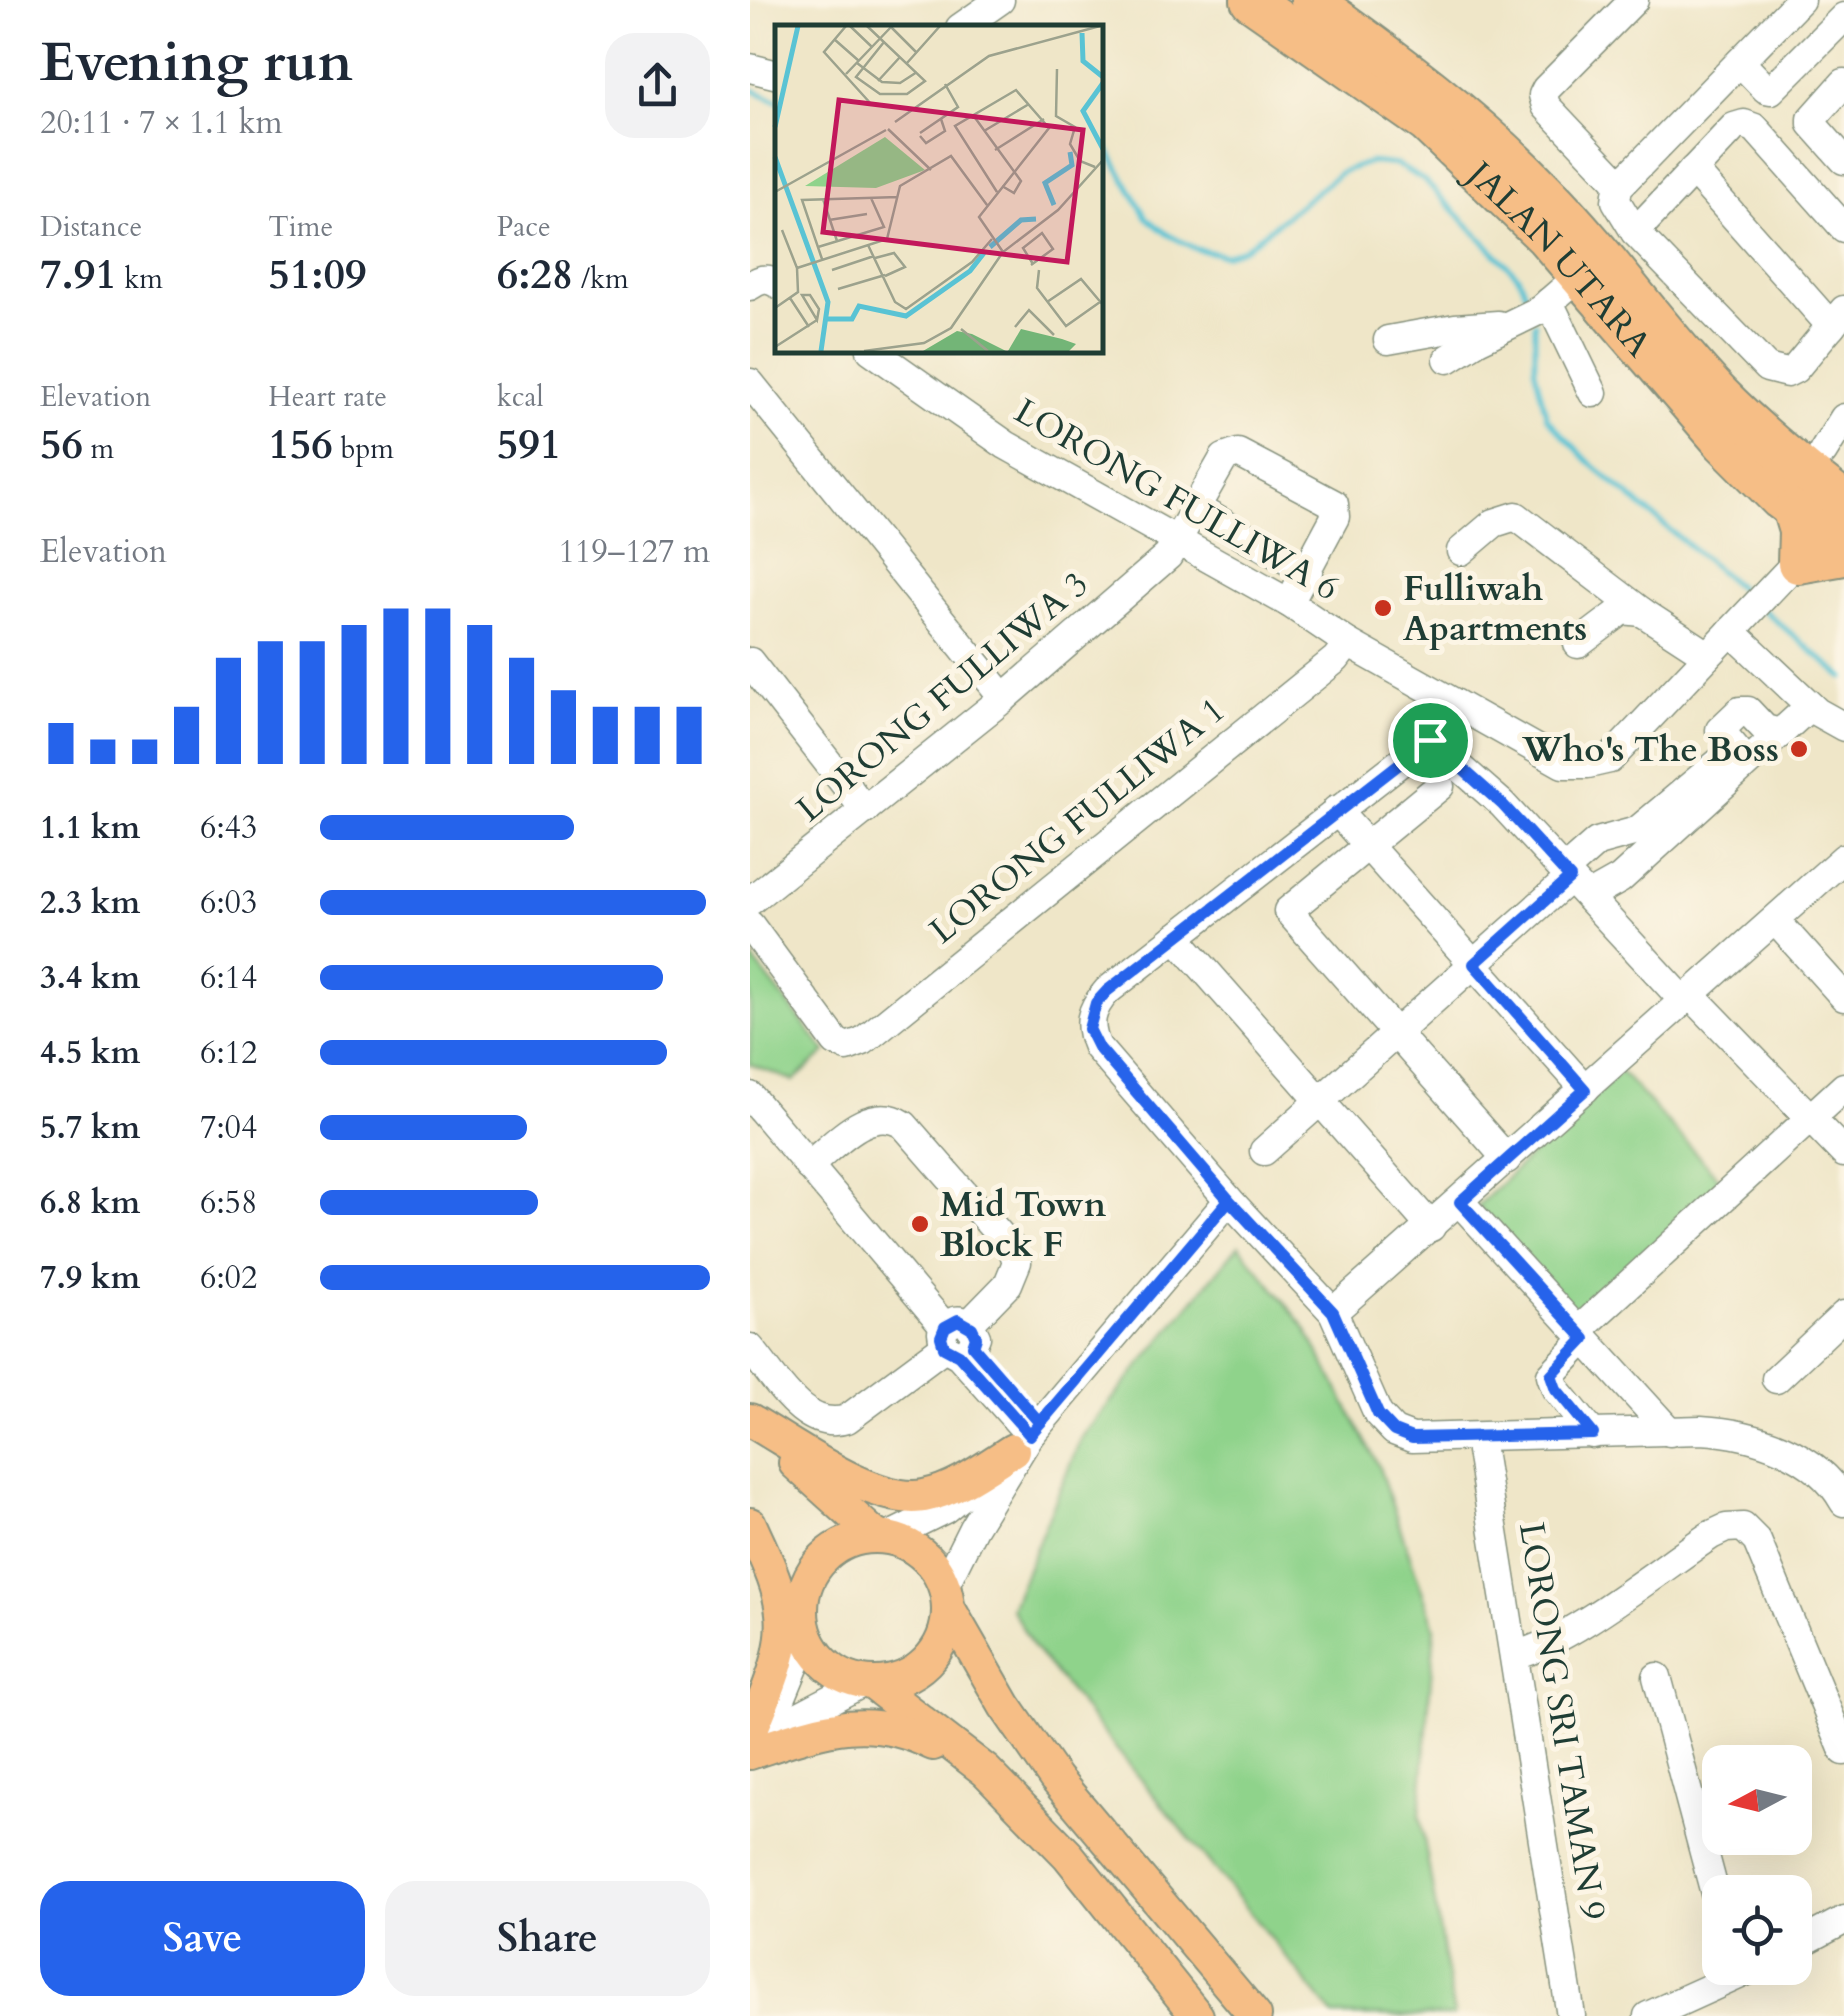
<!DOCTYPE html>
<meta charset="utf-8">
<style>
:root{--surface:#fff;--page:#f2f2f3;--text:#1f2937;--muted:#747a83;--accent:#2563eb}
body{margin:0;font-family:Cardo,serif;background:var(--page);color:var(--text);height:100vh;display:flex;flex-direction:column;font-size:38px;white-space:nowrap}
*{box-sizing:border-box;margin:0}
p{font-size:32px;color:var(--muted)}
.icon{flex:none;width:55px;height:55px;fill:none;stroke:currentColor;stroke-width:2;stroke-linecap:round;stroke-linejoin:round}
.map{position:relative;flex:1;overflow:hidden}
.details{display:flex;flex-direction:column;background:var(--surface);width:750px}
.details>*{flex:none}
.needle{width:65px;rotate:263deg}
.tools{position:absolute;left:952px;top:1745px;display:grid;gap:20px}
.tools a{display:grid;place-items:center;width:110px;height:110px;border-radius:20px;background:var(--surface);box-shadow:0 10px 40px #0002;font-size:50px}
.pin{position:absolute;display:grid;place-items:center;width:85px;height:85px;color:#fff;margin:-42px;border:5px solid #fff;border-radius:50%;box-shadow:0 2px 10px #0007}
.round{display:grid;place-items:center;flex:none;width:105px;height:105px;border-radius:30px;background:var(--page)}
.head{display:flex;align-items:center;justify-content:space-between;height:170px;padding:0 40px}
h1{font-size:55px;font-weight:700;line-height:75px}
.metrics{display:grid;grid-template-columns:repeat(3,1fr);gap:15px;height:170px;padding:10px 40px}
.metrics div{display:grid;align-content:center}
.metrics b{font-size:42px;font-weight:700}
.metrics small{font-size:28px;font-weight:400}
.metrics p{font-size:28px}
.chart{height:280px;padding:20px 40px}
.chart p{display:flex;justify-content:space-between}
.chart svg{width:100%;height:180px;margin-top:10px;stroke:var(--accent);stroke-width:6}
.button{display:flex;gap:20px;margin-top:auto;padding:20px 40px}
.button a{flex:1;height:115px;border-radius:30px;background:var(--accent);color:#fff;font-size:40px;font-weight:700;line-height:115px;text-align:center}
.button a+a{background:var(--page);color:var(--text)}
ul{padding:0 40px;list-style:none;font-size:32px}
li{display:grid;grid-template-columns:160px 120px 1fr;align-items:center;height:75px}
li i{height:25px;border-radius:12px;background:var(--accent)}
main{display:flex;flex:1;min-height:0}
.map>svg:first-child{display:block}
.green{fill:#8fd38b;stroke:#578860;stroke-width:2.5}
.lines{fill:none;stroke-linecap:round;stroke-linejoin:round}
.stream{stroke:#59c3d4;stroke-width:5}
.minor-casing{stroke:#87927e;stroke-width:31}
.major-casing{stroke:#87927e;stroke-width:36}
.highway-casing{stroke:#87927e;stroke-width:44}
.minor{stroke:#fff;stroke-width:28}
.major{stroke:#f6be86;stroke-width:32}
.highway{stroke:#f6be86;stroke-width:40}
.route-casing{stroke:#fff;stroke-width:20}
.route{stroke:#2563eb;stroke-width:12}
.poi-dot{fill:#c8321e;stroke:#fcf5e5;stroke-width:4}
.labels{text-anchor:middle;stroke-width:10;stroke-linejoin:round;paint-order:stroke}
.street-label{font-size:35px;fill:#1f3d34;stroke:#fcf5e5}
.poi-label{font-size:35px;font-weight:bold;fill:#1f3d34;stroke:#fcf5e5;text-anchor:start}
.inset-river{fill:none;stroke:#59c3d4;stroke-width:5}
.inset-road{fill:none;stroke:#9ca28d;stroke-width:2.5}
.view{fill:#c2185b;fill-opacity:0.15;stroke:#c2185b;stroke-width:5}
.inset-edge{fill:none;stroke:#1f3d34;stroke-width:5}
</style>
<main>
<section class="details">
<div class="head"><div><h1>Evening run</h1><p>20:11 · 7 × 1.1 km</p></div><a class="round"><svg class="icon" aria-label="share" viewBox="0 0 24 24"><path d="M12 15V3M7 8l5-5 5 5M5 13v7h14v-7"/></svg></a></div>
<div class="metrics">
<div><p>Distance</p><b>7.91<small> km</small></b></div>
<div><p>Time</p><b>51:09</b></div>
<div><p>Pace</p><b>6:28<small> /km</small></b></div>
</div>
<div class="metrics">
<div><p>Elevation</p><b>56<small> m</small></b></div>
<div><p>Heart rate</p><b>156<small> bpm</small></b></div>
<div><p>kcal</p><b>591</b></div>
</div>
<div class="chart"><p><span>Elevation</span>119–127 m</p>
<svg viewBox="0 0 160 44" preserveAspectRatio="none"><path d="M5 44V34M15 44V38M25 44V38M35 44V30M45 44V18M55 44V14M65 44V14M75 44V10M85 44V6M95 44V6M105 44V10M115 44V18M125 44V26M135 44V30M145 44V30M155 44V30"/></svg>
</div>
<ul>
<li><b>1.1 km</b>6:43<i style="width:65%"></i></li>
<li><b>2.3 km</b>6:03<i style="width:99%"></i></li>
<li><b>3.4 km</b>6:14<i style="width:88%"></i></li>
<li><b>4.5 km</b>6:12<i style="width:89%"></i></li>
<li><b>5.7 km</b>7:04<i style="width:53%"></i></li>
<li><b>6.8 km</b>6:58<i style="width:56%"></i></li>
<li><b>7.9 km</b>6:02<i style="width:100%"></i></li>
</ul>
<div class="button"><a>Save</a><a>Share</a></div>
</section>
<div class="map">
<svg width="1094" height="2016" viewBox="0 0 1094 2016">
<rect width="100%" height="100%" fill="#fcf5e5"/>
<filter id="ink" filterUnits="userSpaceOnUse"><feTurbulence type="fractalNoise" baseFrequency=".01" numOctaves="2"/><feDisplacementMap in="SourceGraphic" scale="20" xChannelSelector="R" yChannelSelector="G"/><feConvolveMatrix kernelMatrix="1 2 1 2 8 2 1 2 1" color-interpolation-filters="sRGB"/></filter>
<filter id="wash" filterUnits="userSpaceOnUse"><feTurbulence type="fractalNoise" baseFrequency=".0048" numOctaves="4" result="noise"/><feDisplacementMap in="SourceGraphic" scale="40" xChannelSelector="R" yChannelSelector="G"/><feGaussianBlur stdDeviation="2.25" result="paint"/><feColorMatrix in="noise" values="0 0 0 0 0 0 0 0 0 0 0 0 0 0 0 0 0 1.4 0 .05"/><feComposite in="paint" operator="in"/></filter>
<g filter="url(#wash)">
<rect width="100%" height="100%" fill="#efe6c8"/>
<g class="green">
<polygon points="0,956 76,1052 43,1081 0,1064"/>
<polygon points="870,1071 975,1185 831,1320 727,1206"/>
<polygon points="489,1245 555,1327 628,1465 685,1627 670,1815 704,2016 584,2016 284,1648 261,1608 331,1438"/>
</g>
<g class="lines">
<g class="stream">
<polyline points="0,89 28,101"/>
<polyline points="350,135 396,217 417,234 446,249 474,255 495,248 591,172 620,162 647,165 675,181 768,276 780,303"/>
<polyline points="785,323 785,370 797,418 840,463 1001,598"/>
<polyline points="1012,609 1094,678"/>
</g>
</g>
</g>
<g filter="url(#ink)">
<g class="lines">
<defs>
<g id="minor">
<polyline points="1050,0 868,187 866,201 885,232 1017,368 1037,373 1045,369 1094,310"/>
<polyline points="210,28 250,0"/>
<polyline points="990,62 1016,89 1021,90 1094,17"/>
<polyline points="0,68 28,75"/>
<polyline points="1094,83 1062,119 1062,124 1094,160"/>
<polyline points="943,170 1081,326"/>
<polyline points="870,184 796,106 793,95 796,89 884,0"/>
<polyline points="885,232 984,127 994,124 1005,128 1094,228"/>
<path d="M0,286c9,-7 18,-9 28,-2"/>
<polyline points="799,302 843,393"/>
<polyline points="638,340 705,328 748,325"/>
<polyline points="121,350 256,445 539,603 598,643 813,764 838,764 860,759 1059,549"/>
<polyline points="698,359 728,340 790,310 829,276"/>
<polyline points="0,383 254,698"/>
<polyline points="1073,452 1094,418"/>
<polyline points="446,508 558,572"/>
<polyline points="711,551 744,523 766,516 892,612 958,655"/>
<polyline points="981,631 1067,712 1094,727"/>
<polyline points="828,644 873,610 892,612"/>
<polyline points="0,662 115,810"/>
<path d="M706,704l-27,36 -322,251c-17,19 -20,33 -10,56l132,153 104,112 45,102 16,17 18,7 289,-8c53,3 116,23 143,72"/>
<polyline points="679,740 752,804 934,1001"/>
<polyline points="996,761 970,730 990,711 998,711 1015,729 1031,733"/>
<polyline points="690,786 538,911 757,1159"/>
<polyline points="586,810 835,1089"/>
<polyline points="814,871 847,842 887,831 985,749"/>
<polyline points="838,897 870,879 1060,706"/>
<polyline points="0,901 254,698 418,556 474,458 488,453 584,504 585,517 539,603"/>
<polyline points="1025,920 1094,997"/>
<polyline points="0,925 86,1042 97,1047 113,1041 586,659 598,643"/>
<polyline points="426,937 681,1227"/>
<polyline points="941,995 1094,1153"/>
<polyline points="0,1096 195,1327"/>
<polyline points="514,1151 820,878"/>
<path d="M58,1166c27,-21 61,-64 96,-41l109,125 4,12 -9,22 -39,40"/>
<polyline points="710,1202 920,1432"/>
<polyline points="583,1312 1094,858"/>
<polyline points="828,1331 1094,1087"/>
<polyline points="835,1339 801,1375 806,1389 843,1434"/>
<path d="M0,1348c25,29 54,85 97,71l97,-72"/>
<path d="M209,1355l10,-4 7,-14 -7,-13c-11,-7 -21,-3 -27,8l2,15 15,8 71,80"/>
<polyline points="1026,1379 1094,1315"/>
<polyline points="729,1438 821,2016"/>
<polyline points="136,1538 195,1509 232,1479"/>
<polyline points="194,1586 223,1528 280,1435 479,1200"/>
<path d="M766,1655c54,-13 145,-87 195,-120l15,-7 17,-1 14,14 87,210"/>
<polyline points="907,1677 970,1912"/>
<polyline points="24,1716 54,1643 55,1630"/>
<polyline points="17,1733 112,1683"/>
<polyline points="1045,1946 1094,1920"/>
<polyline points="898,2016 1004,1968"/>
</g>
<g id="major">
<path d="M0,1420c44,25 124,85 174,76 32,-6 62,-29 89,-46"/>
<polyline points="45,1463 127,1537"/>
<path d="M0,1524c12,28 29,58 32,89 5,41 -18,84 -32,121"/>
<circle cx="125" cy="1610" r="73"/>
<polyline points="198,1607 255,1706 305,1778 505,2016"/>
<polyline points="123,1684 236,1771 318,1855 447,2016"/>
<path d="M0,1753c67,-22 116,-43 183,-9"/>
</g>
<g id="highway">
<path id="s1" d="M501,0l176,123 118,113 178,206 57,57 64,47"/>
<path d="M561,0c83,60 163,118 234,192 62,63 112,137 173,201 39,40 82,75 126,109"/>
<polyline points="1043,511 1049,531 1048,563 1094,555"/>
</g>
</defs>
<use href="#minor" class="minor-casing"/>
<use href="#major" class="major-casing"/>
<use href="#highway" class="highway-casing"/>
<use href="#minor" class="minor"/>
<use href="#major" class="major"/>
<use href="#highway" class="highway"/>
</g>
</g>
<g class="lines" filter="url(#ink)">
<defs>
<polyline id="route" points="680,740 357,991 346,1003 339,1029 348,1047 479,1200 290,1423 223,1346 226,1337 222,1328 208,1320 195,1327 191,1337 194,1347 209,1355 280,1435 290,1423 479,1200 583,1312 628,1414 644,1431 662,1438 843,1434 806,1389 801,1375 835,1339 710,1202 835,1090 724,964 820,878 752,804 680,740"/>
</defs>
<use href="#route" class="route-casing"/>
<use href="#route" class="route"/>
</g>
<g class="poi-dot">
<circle cx="633" cy="608" r="10"/>
<circle cx="1049" cy="749" r="10"/>
<circle cx="170" cy="1224" r="10"/>
</g>
<g class="labels">
<g class="street-label">
<text dy="12" stroke="none"><textPath href="#s1" startOffset="405">JALAN UTARA</textPath></text>
<text transform="translate(427 499) rotate(30)" y="12">LORONG FULLIWA 6</text>
<text transform="translate(192 696) rotate(-40)" y="12">LORONG FULLIWA 3</text>
<text transform="translate(327 820) rotate(-39)" y="12">LORONG FULLIWA 1</text>
<text transform="translate(813 1721) rotate(81)" y="12">LORONG SRI TAMAN 9</text>
</g>
<g class="poi-label">
<text x="653" y="600">Fulliwah<tspan x="653" dy="40">Apartments</tspan></text>
<text x="1029" y="761" text-anchor="end">Who's The Boss</text>
<text x="190" y="1216">Mid Town<tspan x="190" dy="40">Block F</tspan></text>
</g>
</g>
<g transform="translate(25 25)">
<rect width="328" height="328" fill="#efe6c8"/>
<path d="M110,112l40,33 -49,18 -71,-2z" fill="#8fd38b"/>
<path d="M246,304l41,10 14,5 -7,7h-61zM182,306l15,3 34,17h-83z" fill="#73b577"/>
<path class="inset-river" d="M307,8l1,28 20,16M328,58l-20,28 20,38M0,102l23,-101M0,132l53,145 -7,49M279,180l-9,-22 27,-18 -2,-13M215,222l31,-27 15,-1M52,294h25l7,-13 47,10 64,-45 14,-18"/>
<path class="inset-road" d="M71,1l-22,26 48,53M75,1l22,21M92,1l58,55 -18,13h-27l-24,-17 28,-35M116,2l25,25M59,14l25,22M82,38l25,19 18,1 17,-11M132,38l33,-37M282,44l-1,47 19,11 -5,17 10,17 15,6M71,49l46,-48M103,56l22,-24M198,90l48,66 -7,12 -12,-7M120,97l94,-66 111,-30M113,104l43,41M209,106l45,-27M145,108l38,-26 -13,-23M145,111l6,7 19,-12 -4,-12M220,125l49,-31M0,167l111,-62M222,167l-42,-66 61,-36 33,38 -70,89 24,35M48,174l14,42M54,195l38,-6M93,220l27,57 11,7 66,-47 20,-23M43,222l66,-20 -13,-29M100,233l19,-5 11,14 -20,9M47,234l-20,-59 96,-3M256,240l22,-16 -11,-16 -19,15 10,16M22,243l90,-29 13,-53 51,-30 36,49M57,245l42,-14M264,245l-2,18 29,38 34,-24M63,264l47,-14M27,270h8l9,14 -2,11zM15,273l19,29M272,277l34,-23 22,26M0,283l23,-16 -1,-24 -15,-38M240,302l14,-17 25,25M186,304l27,22M0,322l42,-27M89,326l60,-8 27,-15 52,-76 55,-42 45,-50"/>
<path class="view" d="M64,75l244,30 -16,132 -244,-30z"/>
<rect width="328" height="328" class="inset-edge"/>
</g>
</svg>
<div class="tools">
<a><svg class="needle" viewBox="-14 -14 28 28"><path d="M0-13l5 13h-10z" fill="#e53935"/><path d="M0 13l5-13h-10z" fill="#747a83"/></svg></a>
<a><svg class="icon" aria-label="locate" viewBox="0 0 24 24"><circle cx="12" cy="12" r="6"/><path d="M12 2v4M12 18v4M2 12h4M18 12h4"/></svg></a>
</div>
<div class="pin" style="left:680px;top:740px;background:#1e9e55"><svg class="icon" aria-label="arrive" viewBox="0 0 24 24"><path d="M6 21V4h12l-3 4 3 4H6"/></svg></div>
</div>
</main>
